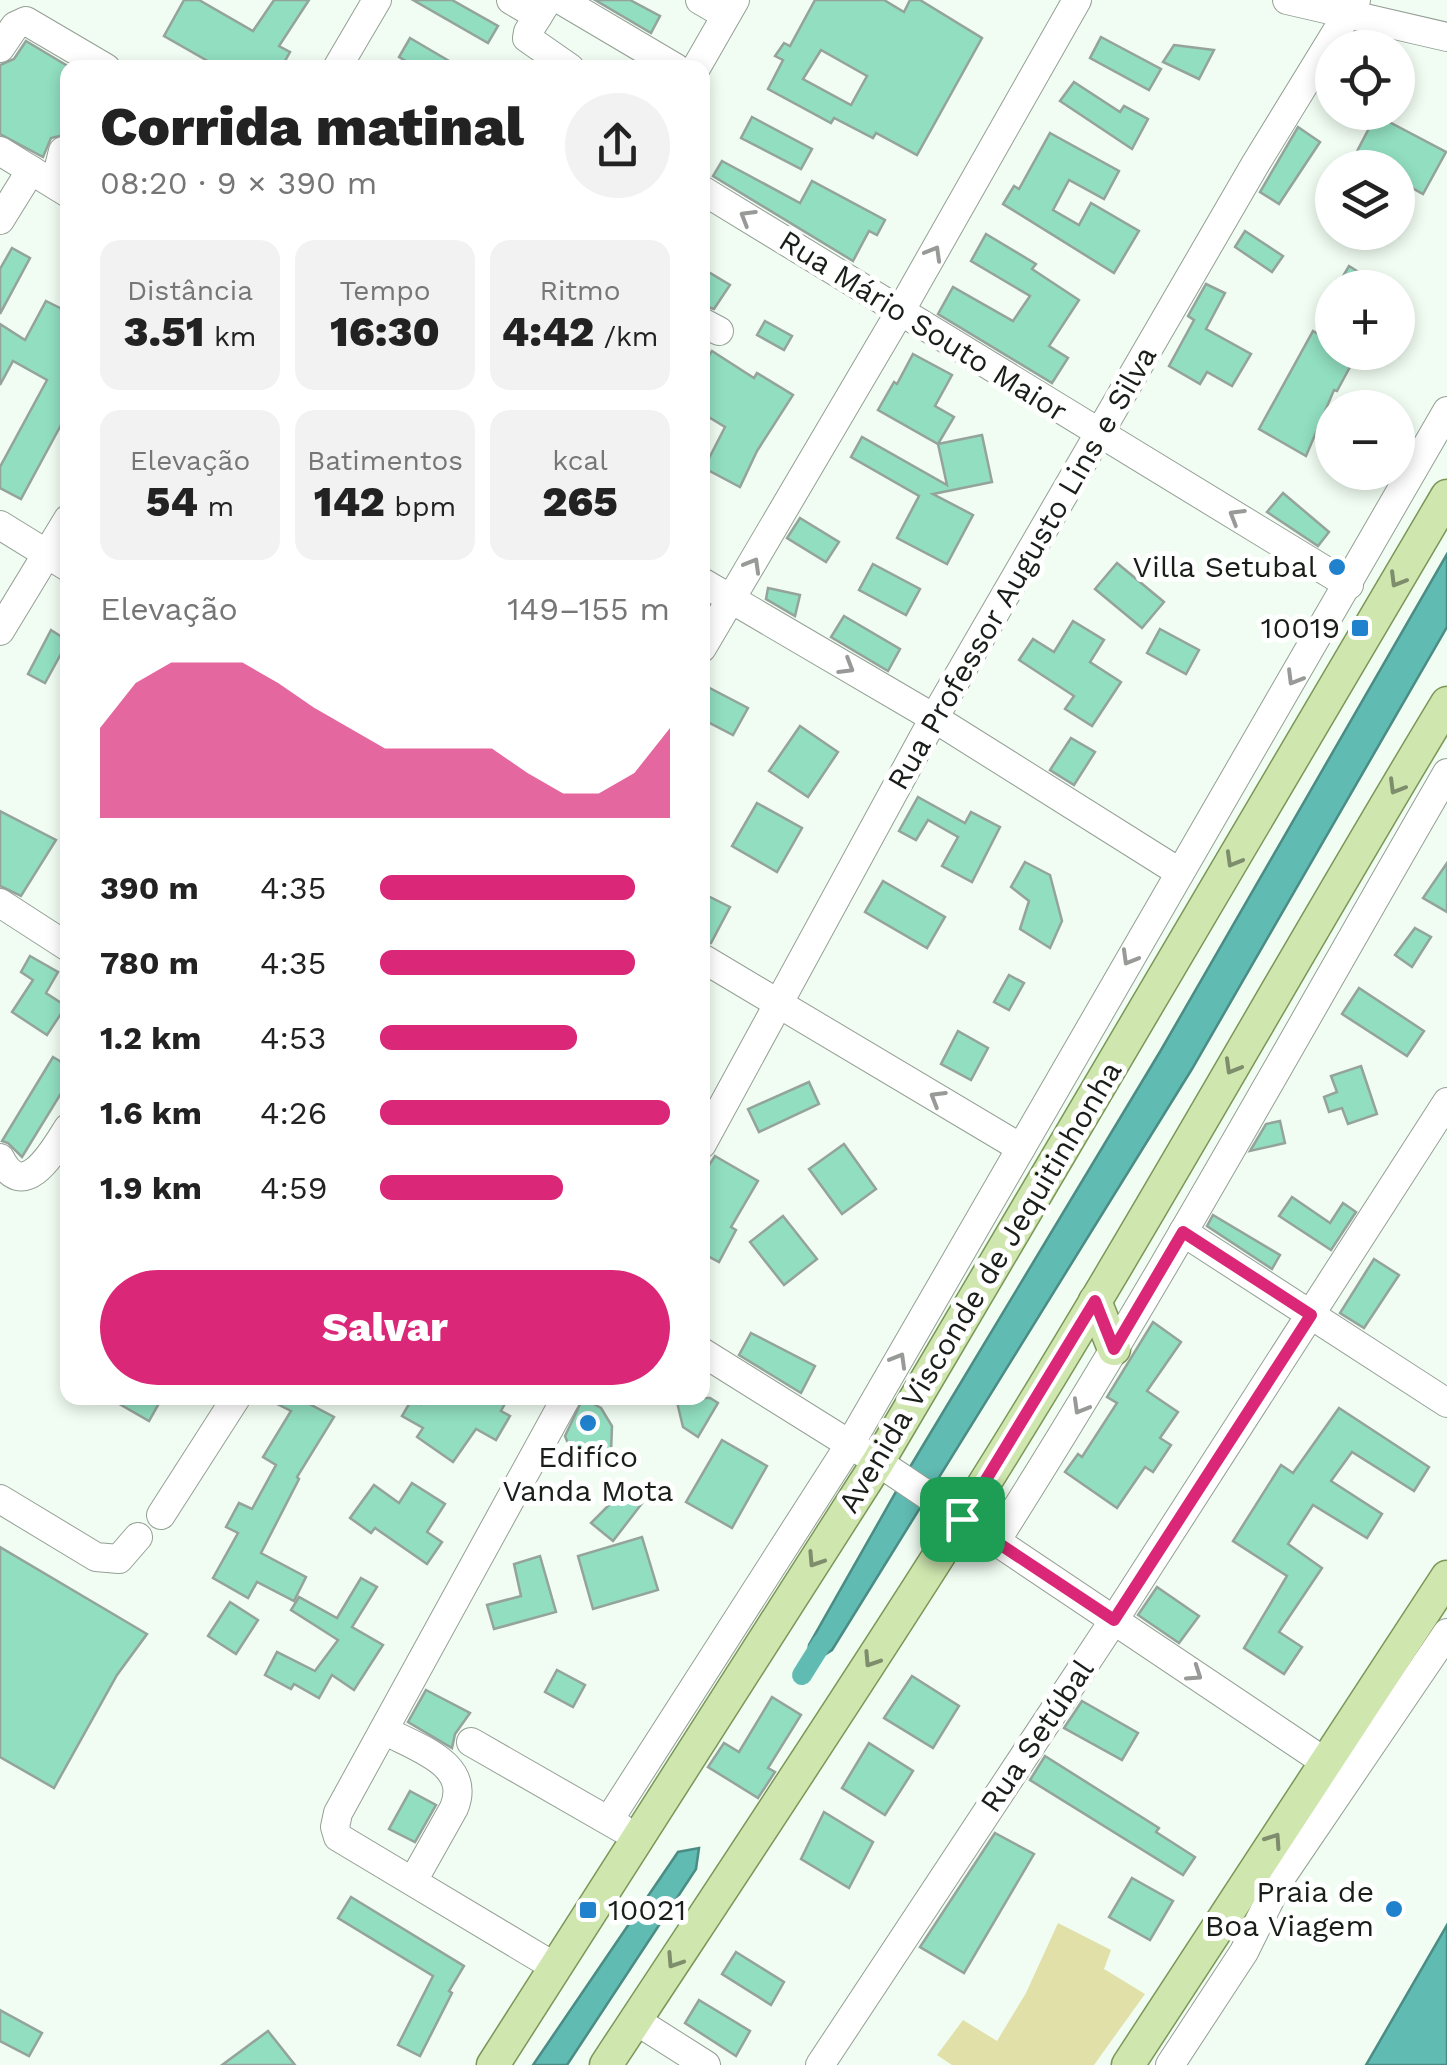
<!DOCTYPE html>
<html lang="pt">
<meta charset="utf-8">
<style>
:root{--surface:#fff;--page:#f2f2f2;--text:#222;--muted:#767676;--accent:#db2777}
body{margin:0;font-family:"Work Sans",sans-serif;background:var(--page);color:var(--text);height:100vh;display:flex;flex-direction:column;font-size:38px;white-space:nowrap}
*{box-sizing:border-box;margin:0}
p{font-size:32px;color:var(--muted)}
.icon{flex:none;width:55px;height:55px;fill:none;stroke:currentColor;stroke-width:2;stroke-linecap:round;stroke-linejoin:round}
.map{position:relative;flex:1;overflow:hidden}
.panel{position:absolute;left:60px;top:60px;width:650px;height:1345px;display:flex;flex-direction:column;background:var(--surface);border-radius:20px;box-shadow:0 5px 15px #0003}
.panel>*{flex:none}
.fabs{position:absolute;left:1315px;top:30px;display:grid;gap:20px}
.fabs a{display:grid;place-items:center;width:100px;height:100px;border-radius:50%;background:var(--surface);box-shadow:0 5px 15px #0003;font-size:50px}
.pin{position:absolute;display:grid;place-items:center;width:85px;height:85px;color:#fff;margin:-42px;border-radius:20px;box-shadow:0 5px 15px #0006}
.round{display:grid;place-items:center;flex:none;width:105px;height:105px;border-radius:52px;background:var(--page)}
.headline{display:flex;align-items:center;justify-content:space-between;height:170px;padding:0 40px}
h1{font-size:55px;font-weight:800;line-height:75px}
.stats{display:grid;grid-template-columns:repeat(3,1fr);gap:15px;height:170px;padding:10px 40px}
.stats div{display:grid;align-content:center;border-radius:20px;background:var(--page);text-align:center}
.stats b{font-size:42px;font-weight:800}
.stats small{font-size:28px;font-weight:400}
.stats p{font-size:28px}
.chart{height:280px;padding:20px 40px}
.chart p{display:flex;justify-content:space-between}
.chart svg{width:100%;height:180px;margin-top:10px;fill:var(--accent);opacity:.7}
.action{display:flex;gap:20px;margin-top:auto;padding:20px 40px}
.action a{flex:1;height:115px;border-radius:60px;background:var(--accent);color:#fff;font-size:40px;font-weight:800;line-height:115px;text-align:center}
ul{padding:0 40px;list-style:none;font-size:32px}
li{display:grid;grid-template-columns:160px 120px 1fr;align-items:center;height:75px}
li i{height:25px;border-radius:12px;background:var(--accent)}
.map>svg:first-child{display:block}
.green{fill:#e0e0a8}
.water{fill:#60bbb3;stroke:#4b8c85;stroke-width:2.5}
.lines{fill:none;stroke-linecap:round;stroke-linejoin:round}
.canal{stroke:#60bbb3;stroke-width:20}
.building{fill:#91dec0;stroke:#94a39c;stroke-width:2.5;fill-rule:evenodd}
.minor-casing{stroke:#949f95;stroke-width:30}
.major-casing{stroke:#7b9658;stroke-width:35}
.minor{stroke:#fff;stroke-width:28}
.major{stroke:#cfe7af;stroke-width:32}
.oneway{stroke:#989a98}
.oneway2{stroke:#7e8d6c}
.route-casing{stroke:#fff;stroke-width:20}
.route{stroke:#db2777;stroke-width:12}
.poi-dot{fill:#2081cd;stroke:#fff;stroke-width:4}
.labels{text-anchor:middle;stroke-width:10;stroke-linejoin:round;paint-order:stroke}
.street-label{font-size:30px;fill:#1a1e1a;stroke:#fff}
.poi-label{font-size:30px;fill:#1a1e1a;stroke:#fff;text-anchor:end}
</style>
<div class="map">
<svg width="1447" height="2065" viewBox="0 0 1447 2065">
<rect width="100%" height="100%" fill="#f1fdf2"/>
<polygon class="green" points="1058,1923 1111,1950 1104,1969 1145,1994 1094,2065 952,2065 937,2055 963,2020 997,2041 1026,1993"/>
<g class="water">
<polygon points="1447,554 1447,627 1192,1069 832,1650 807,1666 809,1645 910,1467 1161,1050"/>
<polygon points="699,1848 696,1869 567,2065 533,2065 678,1852"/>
<polygon points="1447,1925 1447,2065 1366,2065"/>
</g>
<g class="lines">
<polyline class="canal" points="802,1675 822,1643"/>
</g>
<g class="building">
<polygon points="184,0 199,0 253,31 274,0 309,0 279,46 290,52 281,68 220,68 164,36"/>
<polygon points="413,0 452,0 498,26 488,43"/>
<polygon points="595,0 630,0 660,16 651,33"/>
<path d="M815,0h69l20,12 6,-12h10l62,38 -65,117 -41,-22 -3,5 -39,-20 -3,5 -63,-34 15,-29 -8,-4 9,-13 6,3zM821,50l46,26 -16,29 -48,-26z"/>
<polygon points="1101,37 1161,69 1149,90 1090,58"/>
<polygon points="410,38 461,68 418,68 399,57"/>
<polygon points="26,41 71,68 68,68 68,134 51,138 43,157 0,134 0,65 14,59"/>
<polygon points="1174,45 1214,50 1199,79 1163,62"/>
<polygon points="1074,82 1120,112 1124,106 1148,119 1132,149 1060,101"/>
<polygon points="1376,115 1446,152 1423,194 1398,180 1398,168 1373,168 1354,157"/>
<polygon points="752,117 812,149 801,169 741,138"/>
<polygon points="1298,127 1320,142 1279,204 1260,192"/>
<polygon points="1050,133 1119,171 1104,199 1069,180 1053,210 1079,225 1091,203 1139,231 1114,273 1003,204 1014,186 1019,189"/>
<polygon points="722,161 800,203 812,181 885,220 877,235 869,231 853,261 713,176"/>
<polygon points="1245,231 1283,256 1272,272 1235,247"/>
<polygon points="986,234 1036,264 1032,269 1079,300 1049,346 1068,358 1052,383 938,314 953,287 1013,321 1030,296 971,261"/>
<polygon points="12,248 30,258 0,314 0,269"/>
<polygon points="1349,266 1384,288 1336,288"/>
<polygon points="702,268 730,285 714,309 702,305"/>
<polygon points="1206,284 1225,293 1206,329 1251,354 1232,386 1207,372 1200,384 1169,366 1194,320 1188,316"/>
<polygon points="46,301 68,312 68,412 21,499 0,488 0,467 47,380 13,361 0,385 0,324 25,340"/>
<polygon points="765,321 792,336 784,350 757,335"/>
<polygon points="1313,331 1332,342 1332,352 1358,352 1337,391 1334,390 1306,456 1259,429"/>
<polygon points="712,351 754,378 757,373 793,395 757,451 740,487 704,468 725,427 702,413 702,366"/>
<polygon points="913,354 952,375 935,406 954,417 938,444 878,410 894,382 897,384"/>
<polygon points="982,435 992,482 933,494 973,515 947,564 897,538 919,496 851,457 862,437 947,485 938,444"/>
<polygon points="1283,493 1329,532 1318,546 1267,512"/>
<polygon points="800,518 839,542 826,562 787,538"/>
<polygon points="1117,563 1164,602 1142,628 1095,589"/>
<polygon points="873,564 920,589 906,615 859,590"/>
<polygon points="768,588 800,595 795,616 766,599"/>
<polygon points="844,616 900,649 888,671 831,637"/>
<polygon points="1073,621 1104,640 1090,662 1121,682 1092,726 1065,709 1074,696 1019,660 1033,639 1054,652"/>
<polygon points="1160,629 1199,650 1186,674 1147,653"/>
<polygon points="51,630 68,641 45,683 28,674"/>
<polygon points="702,684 748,708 733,735 702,719"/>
<polygon points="800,726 838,752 808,797 769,771"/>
<polygon points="1071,738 1095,752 1074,785 1050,770"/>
<polygon points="918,797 965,823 971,812 1000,827 972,882 942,866 958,837 928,820 916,840 899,831"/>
<polygon points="757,803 802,828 777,872 732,846"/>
<polygon points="0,811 56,840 21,896 0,886"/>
<polygon points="1025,862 1050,875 1062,921 1050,948 1020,929 1029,901 1011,887"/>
<polygon points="1447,863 1447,912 1423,898"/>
<polygon points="883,881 945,917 927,948 865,912"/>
<polygon points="702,893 730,907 711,943 702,941"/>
<polygon points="1415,928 1431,937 1412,967 1395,955"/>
<polygon points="30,956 58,972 46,993 66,1006 47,1035 12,1012 33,980 21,972"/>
<polygon points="1009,975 1024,983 1009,1010 994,1002"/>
<polygon points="1359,988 1424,1031 1407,1056 1342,1014"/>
<polygon points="958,1031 988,1048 971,1080 941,1064"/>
<polygon points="53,1057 68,1066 68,1082 22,1157 8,1143 2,1141"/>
<polygon points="1361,1066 1377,1114 1348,1124 1342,1108 1329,1112 1324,1097 1337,1092 1331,1076"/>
<polygon points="809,1082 819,1104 759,1132 748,1109"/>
<polygon points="1280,1121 1285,1143 1250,1151 1266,1124"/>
<polygon points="844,1144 876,1189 842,1214 809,1169"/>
<polygon points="715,1156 758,1181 731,1227 736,1230 719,1262 702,1253 702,1176"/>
<polygon points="1292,1197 1330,1223 1343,1203 1356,1212 1331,1250 1279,1216"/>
<polygon points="1213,1215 1280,1255 1272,1269 1207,1226"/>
<polygon points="783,1216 817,1259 784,1285 750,1242"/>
<polygon points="1374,1259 1399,1275 1364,1328 1340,1313"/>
<polygon points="1153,1322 1181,1342 1147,1391 1178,1412 1160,1438 1171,1445 1153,1472 1145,1467 1117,1508 1065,1472 1078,1454 1082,1457 1117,1403 1107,1397"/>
<polygon points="751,1333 815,1366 801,1393 739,1355"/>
<polygon points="109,1398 162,1398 149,1421"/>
<polygon points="265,1398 298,1398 334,1417 297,1477 299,1479 261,1553 306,1577 294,1601 257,1582 248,1598 213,1578 238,1533 226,1527 239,1503 252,1509 276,1465 263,1457 291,1411"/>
<polygon points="425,1398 508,1398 501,1411 510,1416 496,1440 476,1429 453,1462 417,1437 423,1428 402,1416 412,1399 421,1404"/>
<polygon points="583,1398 601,1408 612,1426 611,1453 569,1446 565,1436"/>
<polygon points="676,1398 710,1398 718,1403 698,1437 683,1427"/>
<polygon points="1339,1408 1429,1467 1414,1491 1352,1452 1331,1481 1382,1514 1367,1538 1313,1505 1288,1544 1322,1568 1279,1632 1302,1647 1284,1674 1244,1648 1287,1576 1233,1541 1281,1465 1293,1473"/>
<polygon points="722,1440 767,1466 732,1528 686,1502"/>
<polygon points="412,1483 445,1504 427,1532 442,1542 427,1564 375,1528 371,1533 350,1518 374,1485 399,1503"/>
<polygon points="628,1486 650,1493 613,1541 591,1523"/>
<polygon points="642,1537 658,1590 593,1609 578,1556"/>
<polygon points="0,1547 147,1634 117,1675 54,1788 0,1757"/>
<polygon points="540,1556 556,1612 494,1629 487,1605 521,1596 514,1564"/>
<polygon points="361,1578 377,1587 352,1627 383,1645 354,1690 332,1675 319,1698 294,1684 291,1689 265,1675 277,1652 315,1671 338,1640 291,1610 299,1597 337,1618"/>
<polygon points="1157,1587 1199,1616 1179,1643 1138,1615"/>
<polygon points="230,1602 258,1620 236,1654 208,1636"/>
<polygon points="557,1670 585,1685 573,1707 545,1692"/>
<polygon points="912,1676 959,1706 933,1748 884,1718"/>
<polygon points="426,1690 470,1713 455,1734 452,1748 408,1722"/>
<polygon points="772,1697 801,1715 768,1768 775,1772 758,1798 708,1767 724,1743 739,1752"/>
<polygon points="1082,1701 1138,1733 1122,1760 1064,1728"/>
<polygon points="869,1743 913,1771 885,1815 842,1788"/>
<polygon points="1045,1756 1159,1828 1156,1832 1195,1857 1183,1875 1030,1780"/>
<polygon points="410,1791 436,1805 415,1842 389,1829"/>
<polygon points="824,1812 873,1842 849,1888 801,1859"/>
<polygon points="995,1833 1034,1854 964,1973 920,1947"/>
<polygon points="1132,1878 1173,1901 1150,1940 1109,1917"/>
<polygon points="351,1897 464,1966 449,1991 452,1993 420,2056 398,2045 433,1976 338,1918"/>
<polygon points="736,1952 784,1982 771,2005 722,1974"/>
<polygon points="699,2000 750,2031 736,2056 685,2023"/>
<polygon points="0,2010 42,2033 29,2056 0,2041"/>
<polygon points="268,2031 295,2065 222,2065"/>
</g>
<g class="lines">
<defs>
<g id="minor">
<polyline points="511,0 538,16"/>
<polyline points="548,0 528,32 527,38 570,68"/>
<polyline points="561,0 676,68"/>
<polyline points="700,0 726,15"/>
<polyline points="1287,0 1447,37"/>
<polyline points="0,48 15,26 26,21 106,68"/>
<polyline points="337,68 377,0"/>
<polyline points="696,68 735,0"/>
<polyline points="0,151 68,193"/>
<polyline points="58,171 63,151"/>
<polyline points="702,190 1349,585"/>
<polyline points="0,220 31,170"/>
<polyline points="702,322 719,331"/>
<polyline points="0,525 68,567"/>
<polyline points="702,582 934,718 1179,872"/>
<polyline points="0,631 68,519"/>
<polyline points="702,648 901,310 1077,0"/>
<polyline points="0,903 68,947"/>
<polyline points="702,958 1021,1148"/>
<polyline points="702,1144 934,718 1256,163 1356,0"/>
<path d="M0,1158c24,47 54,-8 68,-30"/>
<polyline points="1183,1232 1447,1403"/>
<polyline points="702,1352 878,1462 1325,1762"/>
<polyline points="0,1499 96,1557 119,1559 138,1537"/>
<polyline points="161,1515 236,1398"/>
<path d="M996,1541c159,-250 302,-511 451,-768"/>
<path d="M384,1730c32,18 88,33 70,78l-41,73"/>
<polyline points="471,1742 621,1828"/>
<polyline points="609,1820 850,1444 1447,411"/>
<polyline points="555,1967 338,1837 335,1827 338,1813 566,1398"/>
<polyline points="635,2020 706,2065"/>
<polyline points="820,2065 1114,1620 1447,1102"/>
<polyline points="1170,2065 1244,1952 1280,1879 1447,1633"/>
</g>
<g id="major">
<polyline points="1095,1301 1114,1349"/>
<polyline points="493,2065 878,1462 1447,496"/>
<path d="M606,2065c119,-181 240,-362 356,-546 169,-267 321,-545 485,-816"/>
<polyline points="1128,2065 1447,1577"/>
</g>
</defs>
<use href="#minor" class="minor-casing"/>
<use href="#major" class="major-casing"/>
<use href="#minor" class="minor"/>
<use href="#major" class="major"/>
</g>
<defs><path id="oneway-chevron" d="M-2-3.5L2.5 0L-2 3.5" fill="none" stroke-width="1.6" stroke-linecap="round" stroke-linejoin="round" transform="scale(2.5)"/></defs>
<g class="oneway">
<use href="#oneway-chevron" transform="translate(747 217) rotate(-149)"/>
<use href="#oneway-chevron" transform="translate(934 253) rotate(-60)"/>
<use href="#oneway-chevron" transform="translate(1236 516) rotate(-149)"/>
<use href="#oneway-chevron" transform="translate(753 565) rotate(-60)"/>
<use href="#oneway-chevron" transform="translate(847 667) rotate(31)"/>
<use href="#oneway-chevron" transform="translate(1294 678) rotate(121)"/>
<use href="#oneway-chevron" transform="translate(1129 958) rotate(120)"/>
<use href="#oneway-chevron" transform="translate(937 1098) rotate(-149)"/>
<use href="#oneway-chevron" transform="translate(899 1360) rotate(-60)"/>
<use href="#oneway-chevron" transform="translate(1080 1407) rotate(120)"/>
<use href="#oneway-chevron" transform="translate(1195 1674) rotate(34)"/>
</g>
<g class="oneway2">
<use href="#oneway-chevron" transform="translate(1397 580) rotate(121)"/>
<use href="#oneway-chevron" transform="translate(1396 787) rotate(121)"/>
<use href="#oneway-chevron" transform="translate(1233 860) rotate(120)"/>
<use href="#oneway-chevron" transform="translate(1232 1067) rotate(120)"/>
<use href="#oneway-chevron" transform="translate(815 1560) rotate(123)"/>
<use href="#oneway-chevron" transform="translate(871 1660) rotate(123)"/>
<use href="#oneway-chevron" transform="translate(1274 1840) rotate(-56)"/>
<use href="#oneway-chevron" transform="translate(674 1961) rotate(123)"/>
</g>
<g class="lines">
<defs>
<polygon id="route" points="1183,1232 1311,1315 1114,1620 962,1519 1095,1301 1114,1349"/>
</defs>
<use href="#route" class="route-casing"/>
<use href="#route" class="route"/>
</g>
<g class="poi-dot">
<circle cx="1337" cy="567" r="10"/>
<rect x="1350" y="618" width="20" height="20" rx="5"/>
<circle cx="588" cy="1423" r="10"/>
<circle cx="1394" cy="1909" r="10"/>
<rect x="578" y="1900" width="20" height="20" rx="5"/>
</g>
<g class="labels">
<g class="street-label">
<text transform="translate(923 326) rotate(32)" y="10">Rua Mário Souto Maior</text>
<text transform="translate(1022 568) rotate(-60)" y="10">Rua Professor Augusto Lins e Silva</text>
<text transform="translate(980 1287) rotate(-59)" y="10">Avenida Visconde de Jequitinhonha</text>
<text transform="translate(1037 1736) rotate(-56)" y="10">Rua Setúbal</text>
</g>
<g class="poi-label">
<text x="1317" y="577">Villa Setubal</text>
<text x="1340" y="638">10019</text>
<text x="588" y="1467" text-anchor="middle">Edifíco<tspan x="588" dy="34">Vanda Mota</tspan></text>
<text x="1374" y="1902">Praia de<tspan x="1374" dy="34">Boa Viagem</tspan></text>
<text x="608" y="1920" text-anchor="start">10021</text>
</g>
</g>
</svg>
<div class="fabs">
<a><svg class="icon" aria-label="locate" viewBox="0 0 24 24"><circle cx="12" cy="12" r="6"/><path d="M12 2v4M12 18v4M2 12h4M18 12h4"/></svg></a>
<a><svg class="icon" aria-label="layers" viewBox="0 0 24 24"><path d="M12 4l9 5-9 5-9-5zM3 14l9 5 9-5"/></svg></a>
<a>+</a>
<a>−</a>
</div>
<div class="pin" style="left:962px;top:1519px;background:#1e9e55"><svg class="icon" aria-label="arrive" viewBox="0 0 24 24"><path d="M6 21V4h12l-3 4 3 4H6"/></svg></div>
<section class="panel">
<div class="headline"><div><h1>Corrida matinal</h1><p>08:20 · 9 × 390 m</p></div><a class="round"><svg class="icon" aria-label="share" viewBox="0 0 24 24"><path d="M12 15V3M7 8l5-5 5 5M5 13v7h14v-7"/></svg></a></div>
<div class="stats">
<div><p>Distância</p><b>3.51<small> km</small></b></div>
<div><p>Tempo</p><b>16:30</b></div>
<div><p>Ritmo</p><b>4:42<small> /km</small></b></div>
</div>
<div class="stats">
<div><p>Elevação</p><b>54<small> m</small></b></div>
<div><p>Batimentos</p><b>142<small> bpm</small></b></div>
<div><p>kcal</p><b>265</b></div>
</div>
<div class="chart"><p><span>Elevação</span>149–155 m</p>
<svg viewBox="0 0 160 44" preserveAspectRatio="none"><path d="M0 44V22L10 11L20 6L30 6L40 6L50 11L60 17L70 22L80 27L90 27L100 27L110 27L120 33L130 38L140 38L150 33L160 22V44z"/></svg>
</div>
<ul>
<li><b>390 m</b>4:35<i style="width:88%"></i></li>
<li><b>780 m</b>4:35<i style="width:88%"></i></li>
<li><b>1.2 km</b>4:53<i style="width:68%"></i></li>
<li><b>1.6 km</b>4:26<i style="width:100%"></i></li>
<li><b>1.9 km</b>4:59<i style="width:63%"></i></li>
</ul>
<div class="action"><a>Salvar</a></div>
</section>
</div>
